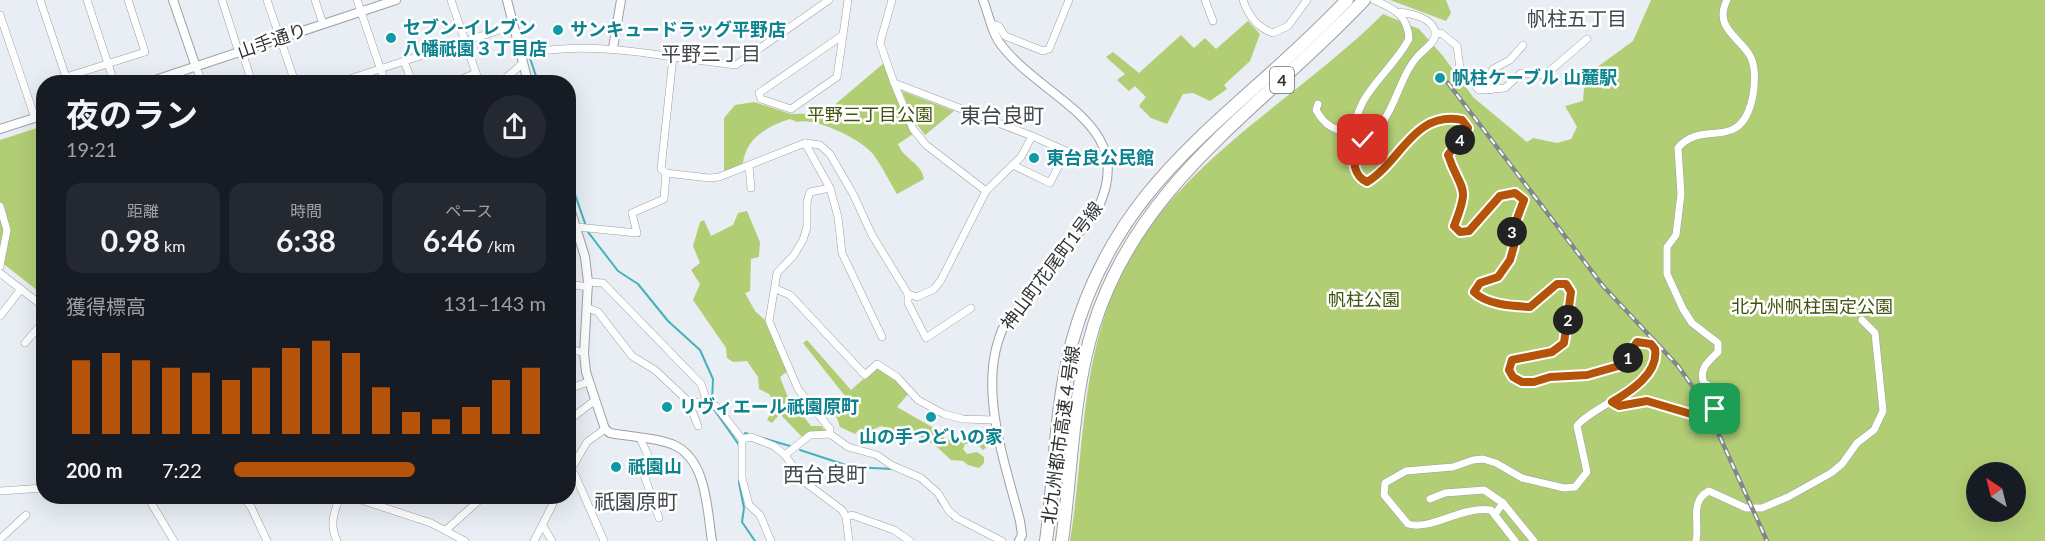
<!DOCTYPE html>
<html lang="ja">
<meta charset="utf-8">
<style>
:root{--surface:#171b24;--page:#242831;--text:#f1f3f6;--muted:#9ea1a6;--accent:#b45309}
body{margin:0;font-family:Lato,"Noto Sans JP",sans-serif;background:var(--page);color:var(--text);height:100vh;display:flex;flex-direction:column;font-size:22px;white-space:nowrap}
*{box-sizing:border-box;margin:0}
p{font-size:20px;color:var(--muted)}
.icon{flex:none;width:33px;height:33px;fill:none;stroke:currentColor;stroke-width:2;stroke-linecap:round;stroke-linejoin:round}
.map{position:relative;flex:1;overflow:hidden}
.sheet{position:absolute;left:36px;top:75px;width:540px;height:429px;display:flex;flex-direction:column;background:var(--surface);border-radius:24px;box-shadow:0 6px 24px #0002}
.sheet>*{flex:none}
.needle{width:39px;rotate:325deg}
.tools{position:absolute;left:1966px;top:462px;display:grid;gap:12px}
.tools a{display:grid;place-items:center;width:60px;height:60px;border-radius:50%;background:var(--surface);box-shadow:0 6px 24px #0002;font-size:30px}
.pin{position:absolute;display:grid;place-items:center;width:51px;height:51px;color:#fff;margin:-26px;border-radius:12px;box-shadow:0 3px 9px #0006}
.km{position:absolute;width:30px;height:30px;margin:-15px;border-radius:50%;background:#222;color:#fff;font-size:16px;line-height:30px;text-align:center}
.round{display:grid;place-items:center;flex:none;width:63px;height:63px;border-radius:32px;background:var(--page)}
.head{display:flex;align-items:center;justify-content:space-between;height:102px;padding:0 30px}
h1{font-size:33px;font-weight:700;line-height:45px}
.metrics{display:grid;grid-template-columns:repeat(3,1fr);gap:9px;height:102px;padding:6px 30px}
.metrics div{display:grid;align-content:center;border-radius:15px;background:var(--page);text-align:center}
.metrics b{font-size:30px;font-weight:700}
.metrics small{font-size:16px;font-weight:400}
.metrics p{font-size:16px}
.chart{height:168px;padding:12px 30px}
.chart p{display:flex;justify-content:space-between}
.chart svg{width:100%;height:108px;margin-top:6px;stroke:var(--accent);stroke-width:6}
ul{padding:0 30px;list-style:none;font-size:20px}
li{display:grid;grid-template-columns:96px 72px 1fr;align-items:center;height:45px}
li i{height:15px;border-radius:8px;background:var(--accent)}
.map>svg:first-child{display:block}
.green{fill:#b2ce75;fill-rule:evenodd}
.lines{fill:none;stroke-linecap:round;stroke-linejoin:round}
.stream{stroke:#44b1bc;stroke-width:2}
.minor-casing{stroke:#9ca1a7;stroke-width:8}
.tertiary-casing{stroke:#9ca1a7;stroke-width:10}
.motorway-casing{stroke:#9ca1a7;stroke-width:14}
.minor{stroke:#fff;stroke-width:7}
.tertiary{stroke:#fff;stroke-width:8}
.motorway{stroke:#fff;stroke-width:12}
.rail-casing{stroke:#83878b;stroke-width:4.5}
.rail{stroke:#fff;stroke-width:2;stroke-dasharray:7;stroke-linecap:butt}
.route-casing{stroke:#fff;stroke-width:12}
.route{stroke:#b45309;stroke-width:8}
.culture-dot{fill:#0f9aa8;stroke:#fff;stroke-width:2}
.labels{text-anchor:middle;stroke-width:5;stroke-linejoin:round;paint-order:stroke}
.shield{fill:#fff;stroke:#6d7071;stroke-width:1.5}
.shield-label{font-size:16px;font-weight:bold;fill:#2f3234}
.culture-label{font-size:18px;font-weight:bold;fill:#0d838f;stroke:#fff;text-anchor:start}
.street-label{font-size:18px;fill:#2f3234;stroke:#fff}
.park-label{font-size:18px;fill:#41530c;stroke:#fff}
.neighbourhood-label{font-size:20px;fill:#42474c;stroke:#fff}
.quarter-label{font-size:21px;fill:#42474c;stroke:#fff}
</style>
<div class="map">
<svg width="2045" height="541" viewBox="0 0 2045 541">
<rect width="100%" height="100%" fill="#e8eef4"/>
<g class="green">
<polygon points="1390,0 1446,0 1451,13 1446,21"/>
<path d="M1651,0h394v541h-975c12,-73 11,-149 33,-220 44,-146 179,-207 280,-307l36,15 24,27 30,41 54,45 6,-4 24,5 14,-4 6,-12 -12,-21 18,-5 2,-25 48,-35zM1977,472h39v40h-39z"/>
<polygon points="1248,21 1260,34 1250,61 1224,85 1227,89 1210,101 1193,93 1183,94 1167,124 1151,118 1139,106 1146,97 1135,86 1129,91 1117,80 1125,74 1106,57 1113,52 1139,73 1181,35 1194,48 1205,38 1216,49"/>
<path d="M884,63l29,71 -15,10c6,16 23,18 26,35l-27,15c-8,-13 -15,-28 -24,-40 -12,-15 -58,-37 -76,-32l-7,-3c-22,7 -44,19 -47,44l-19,9v-54l11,-13 19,-3 37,12 34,-1z"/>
<polygon points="902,91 954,111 925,135 913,119"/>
<polygon points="43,126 43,295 0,261 0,140"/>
<polygon points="747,211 760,242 759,257 751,259 750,291 745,293 755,311 766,321 788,371 780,377 787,395 811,426 821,426 827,432 811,431 802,437 780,414 772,423 767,420 776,404 769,394 759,389 758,377 747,361 733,362 727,358 726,348 693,300 700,284 691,270 700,263 693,246 700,222 704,220 711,236 733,225 738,213"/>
<polygon points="807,340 851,390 877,367 897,380 909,393 897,407 932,427 945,439 959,441 963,436 985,441 988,446 983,450 976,443 965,444 963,449 967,454 977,452 984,457 984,463 979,468 968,465 963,461 951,460 936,446 912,432 898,432 881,426 870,431 860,429 855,434 840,427 833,407 845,396 803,343"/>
</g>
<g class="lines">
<g class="stream">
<polyline points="524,40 538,82"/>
<polyline points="568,174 588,232 618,271 638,284 668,321 700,350 713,379 712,402"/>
<polyline points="713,408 739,445"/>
<polyline points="745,433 790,446"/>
<polyline points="800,450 852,467 893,469"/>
<polyline points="739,468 739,483 744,508 742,522 755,541"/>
<polyline points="938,500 953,519"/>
</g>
<defs>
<g id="minor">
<polyline points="40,0 66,77 145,52 128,0"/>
<polyline points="87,0 114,82"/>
<polyline points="222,0 239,53"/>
<polyline points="267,0 295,82"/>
<polyline points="315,0 323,24"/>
<polyline points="357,0 385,82"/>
<polyline points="451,0 479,82"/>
<polyline points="1205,0 1213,21"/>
<path d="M1243,0c5,15 15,28 30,33l15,-7 19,-26"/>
<path d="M1400,12c11,2 31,5 35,19 3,10 -12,19 -17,25 -24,26 -24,78 -64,85 0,16 -3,34 13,41 33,-19 47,-72 95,-62l6,8 -20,27c13,38 23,28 6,71l6,6 9,-1 31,-35 15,-3 8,7 -12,32 3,14 -4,14 -12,17 -18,6 -6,9c13,13 39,13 56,15l27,-23h9l5,8 -7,51 -12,9 -40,8 -3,10 4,7 9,5h13l15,-5 37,-2 35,-10 15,-22 14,1c27,33 -62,63 -74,82l10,46 -12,15 -11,1 -42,-10 -26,-15 -13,-4 -10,1 -20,7 -47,4 -21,12 -1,12 24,29c23,7 52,-18 83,-14l24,31"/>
<polyline points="0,15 35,118"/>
<polyline points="992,24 999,26 1005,36 1043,51 1049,49 1069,0"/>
<polyline points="1435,34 1441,33 1457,46 1460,68 1479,90 1505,88 1521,73 1545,75 1587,39"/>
<polyline points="843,35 759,93 761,99 791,109 837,77 848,0"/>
<polyline points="242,52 252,82"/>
<path d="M519,55c51,-12 103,-6 154,2l-12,112 5,4 43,5 10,-1 86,-34 15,2 10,9 23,40 19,41 36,59 9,3 17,-8 7,-9 45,-89 35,-34 11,-21 -138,-53 -14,-40 12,-43"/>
<polyline points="673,57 736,65 829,0"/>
<polyline points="404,61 412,82"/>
<polyline points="196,67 202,82"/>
<polyline points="340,82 512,26"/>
<polyline points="455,82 476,73"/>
<polyline points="501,82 522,64"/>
<polyline points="894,83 913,129 926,145 986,191"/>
<polyline points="1491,90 1488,82 1493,69 1510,60 1523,45"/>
<path d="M1318,104l-2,6c9,16 19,21 37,23"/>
<path d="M1354,141c-2,-47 35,-65 55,-102 -1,-24 -16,-31 -35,-39"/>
<polyline points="805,143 830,188 838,217 842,253 882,337"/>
<polyline points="1013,165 1050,183 1066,151 1032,136"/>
<polyline points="749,166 751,188"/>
<polyline points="0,206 7,230 0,266"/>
<polyline points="577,227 637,233 632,213 664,199 666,173"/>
<polyline points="0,273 44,307"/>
<polyline points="588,282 603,283 701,384 708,404"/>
<polyline points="568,284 588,287"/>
<polyline points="776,289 790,295 865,375 877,364 897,377 918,400 944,414 963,419 994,420"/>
<polyline points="908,294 908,303 926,338 971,308"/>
<polyline points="588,308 598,312 632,356 655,370 688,401 698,426"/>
<polyline points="0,316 21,289"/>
<polyline points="568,342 571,349 584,353"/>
<polyline points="25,343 44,321"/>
<polyline points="568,389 588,382"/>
<polyline points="688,401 716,406 742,439 742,478 749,505 760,515 771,541"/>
<path d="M1612,402l7,4 28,-5 54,16 14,-8 2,-11 -2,-9 -11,-6c-6,-14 5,-22 14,-31v-9l-26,-20 -9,-14 -16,-35v-27l9,-12 5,-41 -3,-46c24,-30 64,7 75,-53 2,-12 3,-31 -4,-41 -13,-19 -35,-28 -22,-54"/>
<polyline points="568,421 594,401"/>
<polyline points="830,434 830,429 798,389 769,321 777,273 794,255 803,240 807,227 807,202 810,192 830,188"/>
<polyline points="640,438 650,460 642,469 659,518"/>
<polyline points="742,439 751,437 774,446 785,455 802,480 842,510 846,517 849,541"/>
<polyline points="785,455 810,435 830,434 848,447 877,455 891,465 921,478 938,493 949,511 957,518 1002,541"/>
<polyline points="570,470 575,475 604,541"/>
<polyline points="568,474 587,442 605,429"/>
<polyline points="0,491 44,488"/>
<polyline points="147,496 174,541"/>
<polyline points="242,496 251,507 267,541"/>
<polyline points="349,496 431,523 465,541"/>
<polyline points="1430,499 1445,493 1484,490 1503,503 1496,513"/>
<polyline points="1503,503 1534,541"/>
<polyline points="846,517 852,515 894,530 910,541"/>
<polyline points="543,526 552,541"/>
<polyline points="446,530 484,496"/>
<polyline points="0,539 26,515"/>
<path d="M337,541c-8,-17 -3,-28 3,-45"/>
<polyline points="534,541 557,496"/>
<path d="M1696,541c4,-19 -7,-40 13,-50l37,17h16l26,-11 43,-24 11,-9 15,-21 17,-13 9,-19 -8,-78 -13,-13"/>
</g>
<g id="tertiary">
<polyline points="173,0 196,67"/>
<polyline points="507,0 528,82"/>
<path d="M983,0c6,15 9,34 19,46 43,55 138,79 95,164l-92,114c-30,59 0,138 15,197l2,14 -3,6"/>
<polyline points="613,48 621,0"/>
<polyline points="149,82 396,0"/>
<polyline points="0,129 44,115"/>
<path d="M568,202l17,55 3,25 -4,71 2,19 19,57 5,4c20,4 46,4 64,12 33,15 33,65 38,96"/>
</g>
<g id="motorway">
<path d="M1046,541c9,-66 9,-134 26,-199 46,-168 165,-225 275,-342"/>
<path d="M1062,541c10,-72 10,-146 32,-216 46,-146 171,-219 270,-325"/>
</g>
</defs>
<use href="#minor" class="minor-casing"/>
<use href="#tertiary" class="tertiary-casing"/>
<use href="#motorway" class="motorway-casing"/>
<use href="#minor" class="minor"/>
<use href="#tertiary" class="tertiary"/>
<use href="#motorway" class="motorway"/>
<defs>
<polyline id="rail" points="1448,83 1603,286 1678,366 1705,404 1767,541"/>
</defs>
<use href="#rail" class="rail-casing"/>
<use href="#rail" class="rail"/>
</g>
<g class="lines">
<defs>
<path id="route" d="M1363,140l-9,1c0,16 -3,34 13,41 33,-19 47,-72 95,-62l6,8 -20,27c13,38 23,28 6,71l6,6 9,-1 31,-35 15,-3 9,7 -12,32 2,14 -4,14 -12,17 -18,6 -6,9c13,13 39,14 56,15l27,-23h9l5,8 -7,51 -12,9 -40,8 -3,10 4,7 9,5h12l16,-5 37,-2 35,-10 15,-23 14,2 4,5c4,24 -24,42 -43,53l7,4 28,-5 54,16 14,-8"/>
</defs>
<use href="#route" class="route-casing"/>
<use href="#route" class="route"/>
</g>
<g class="culture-dot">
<circle cx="558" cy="30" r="6"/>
<circle cx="391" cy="38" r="6"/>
<circle cx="1440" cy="78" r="6"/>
<circle cx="1034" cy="158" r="6"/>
<circle cx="667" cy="407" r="6"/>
<circle cx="931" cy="417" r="6"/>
<circle cx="616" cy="467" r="6"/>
</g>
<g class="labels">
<rect class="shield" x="1270" y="67" width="24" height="26" rx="4.5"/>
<g class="shield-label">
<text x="1282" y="86">4</text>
</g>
<g class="culture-label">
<text x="403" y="34">セブン-イレブン<tspan x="403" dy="21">八幡祇園３丁目店</tspan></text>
<text x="570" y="36">サンキュードラッグ平野店</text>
<text x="1452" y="84">帆柱ケーブル 山麓駅</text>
<text x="1046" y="164">東台良公民館</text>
<text x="679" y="413">リヴィエール祇園原町</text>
<text x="931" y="443" text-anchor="middle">山の手つどいの家</text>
<text x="628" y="473">祇園山</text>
</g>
<g class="street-label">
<text transform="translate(272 41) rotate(-19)" y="6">山手通り</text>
<text transform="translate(1052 266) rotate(-53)" y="6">神山町花尾町1号線</text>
<text transform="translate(1061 435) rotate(-82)" y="6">北九州都市高速４号線</text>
</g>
<g class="park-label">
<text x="870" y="121">平野三丁目公園</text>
<text x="1364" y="306">帆柱公園</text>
<text x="1812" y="313">北九州帆柱国定公園</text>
</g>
<g class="neighbourhood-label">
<text x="1577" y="26">帆柱五丁目</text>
<text x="711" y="61">平野三丁目</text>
</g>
<g class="quarter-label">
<text x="1002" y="123">東台良町</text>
<text x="825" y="482">西台良町</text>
<text x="636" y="509">祇園原町</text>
</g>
</g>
</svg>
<div class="tools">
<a><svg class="needle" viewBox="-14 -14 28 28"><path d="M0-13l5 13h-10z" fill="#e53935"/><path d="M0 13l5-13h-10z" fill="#9ea1a6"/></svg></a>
</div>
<div class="pin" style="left:1715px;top:409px;background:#1e9e55"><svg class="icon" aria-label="arrive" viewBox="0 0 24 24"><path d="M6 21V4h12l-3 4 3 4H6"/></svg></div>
<div class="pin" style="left:1363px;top:140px;background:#d93025"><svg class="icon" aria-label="check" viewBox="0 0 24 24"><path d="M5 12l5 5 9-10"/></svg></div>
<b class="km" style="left:1628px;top:358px">1</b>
<b class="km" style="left:1568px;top:320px">2</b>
<b class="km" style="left:1512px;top:232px">3</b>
<b class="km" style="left:1460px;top:140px">4</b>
<section class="sheet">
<div class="head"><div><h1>夜のラン</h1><p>19:21</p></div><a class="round"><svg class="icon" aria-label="share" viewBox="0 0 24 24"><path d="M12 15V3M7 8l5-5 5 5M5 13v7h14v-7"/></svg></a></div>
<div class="metrics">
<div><p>距離</p><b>0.98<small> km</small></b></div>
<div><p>時間</p><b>6:38</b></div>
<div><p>ペース</p><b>6:46<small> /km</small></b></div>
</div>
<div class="chart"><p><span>獲得標高</span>131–143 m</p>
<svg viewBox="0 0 160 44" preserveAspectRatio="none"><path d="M5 44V14M15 44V11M25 44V14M35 44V17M45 44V19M55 44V22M65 44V17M75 44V9M85 44V6M95 44V11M105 44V25M115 44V35M125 44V38M135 44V33M145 44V22M155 44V17"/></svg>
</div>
<ul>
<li><b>200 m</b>7:22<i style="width:58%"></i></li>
</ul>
</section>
</div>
